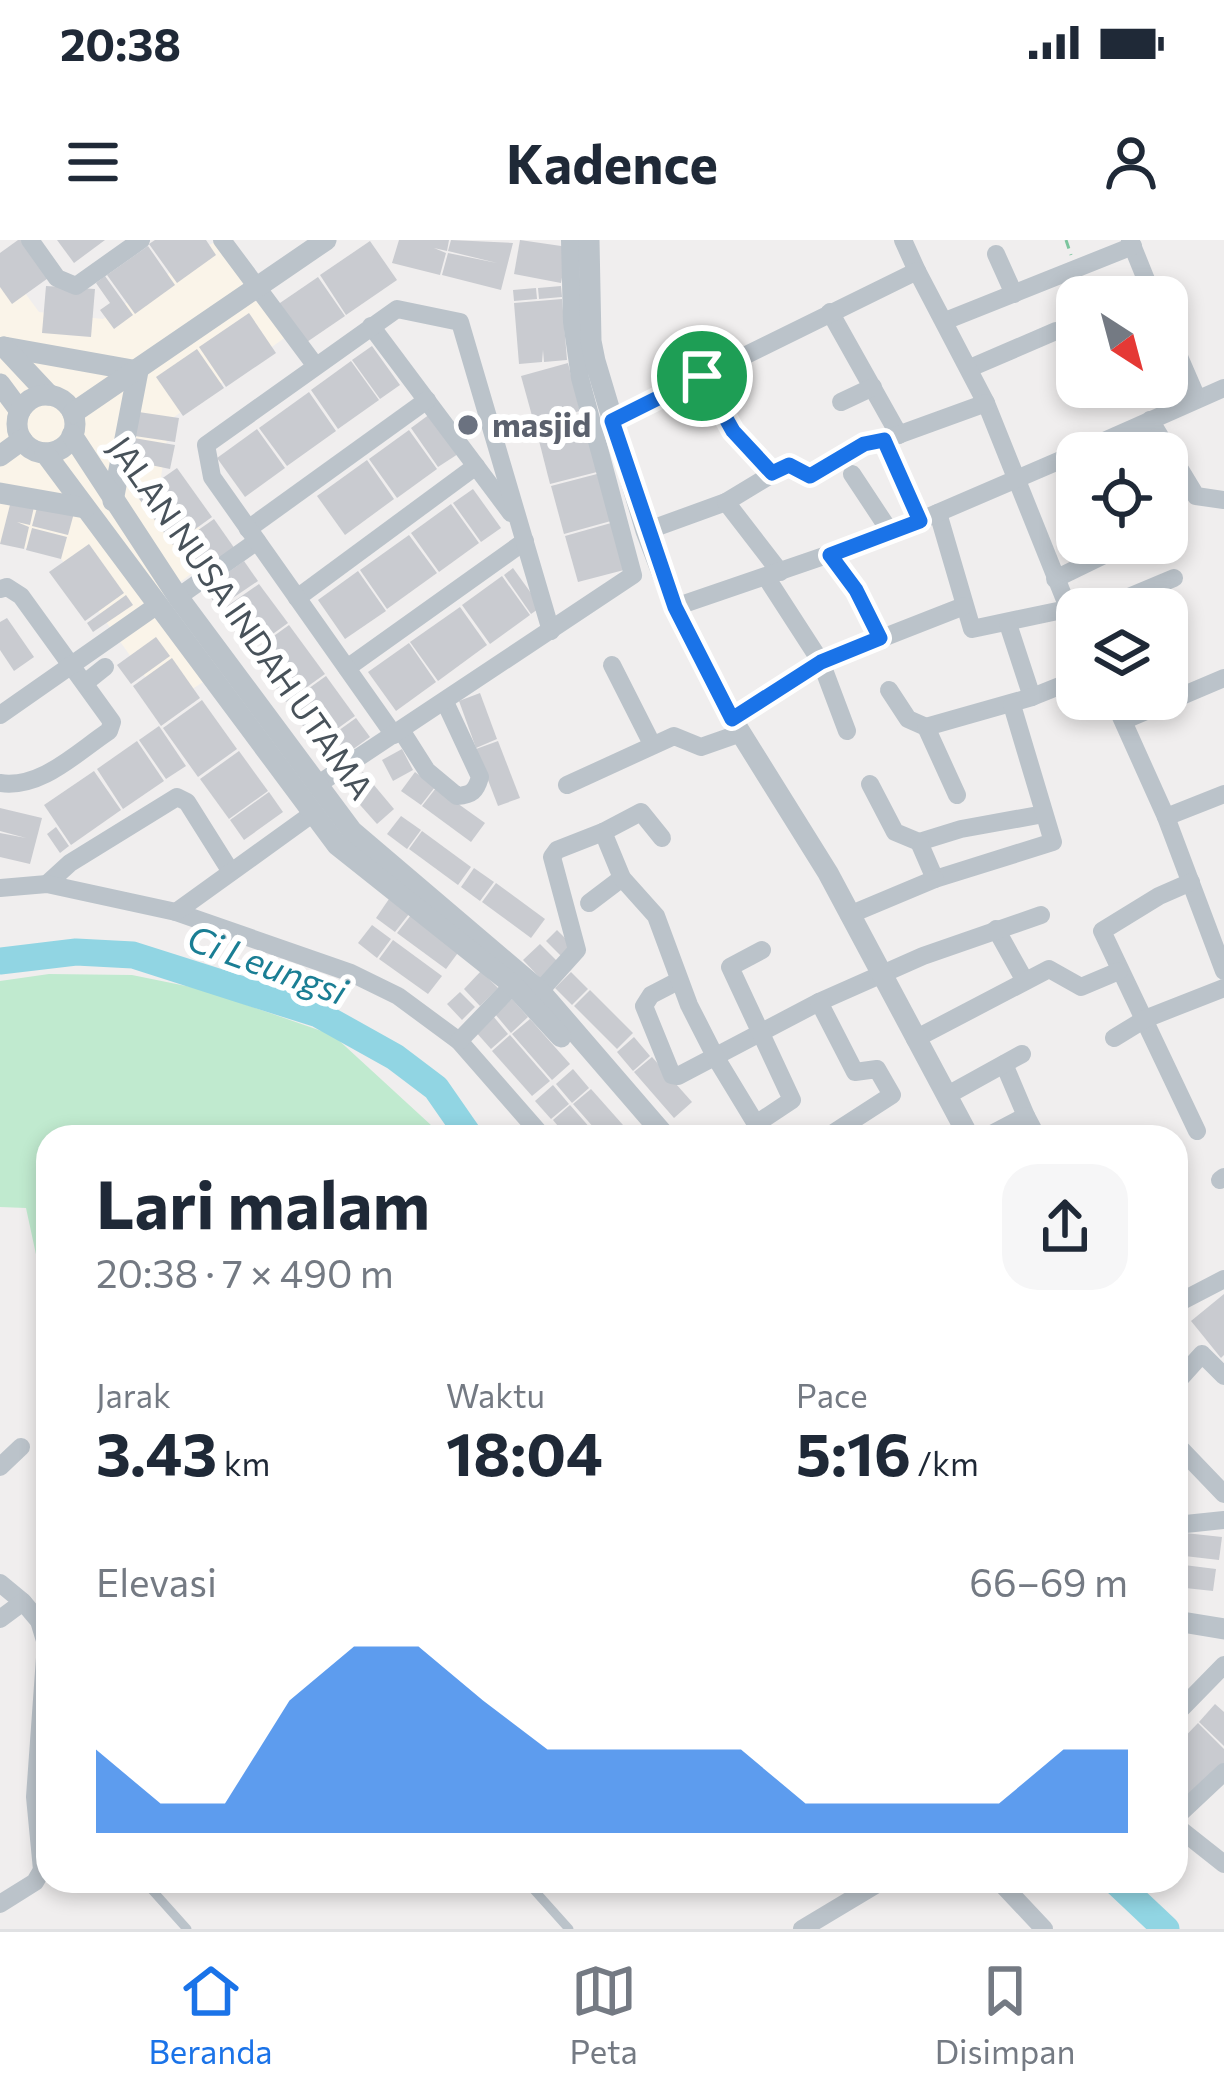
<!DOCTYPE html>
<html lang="id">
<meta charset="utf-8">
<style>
:root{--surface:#fff;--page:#f6f6f7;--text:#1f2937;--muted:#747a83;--line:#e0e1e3;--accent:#1a73e8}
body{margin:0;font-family:Commissioner,sans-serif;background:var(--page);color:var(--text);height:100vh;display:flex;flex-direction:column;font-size:45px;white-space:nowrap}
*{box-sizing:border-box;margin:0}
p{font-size:39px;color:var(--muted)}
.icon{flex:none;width:66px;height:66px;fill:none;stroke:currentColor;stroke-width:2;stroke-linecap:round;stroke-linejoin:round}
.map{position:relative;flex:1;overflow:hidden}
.details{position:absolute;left:36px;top:885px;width:1152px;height:768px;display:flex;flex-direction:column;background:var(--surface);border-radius:36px;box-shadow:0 6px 18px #0003}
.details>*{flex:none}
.needle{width:78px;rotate:144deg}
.controls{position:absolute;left:1056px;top:36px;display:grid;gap:24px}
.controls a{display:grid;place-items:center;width:132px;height:132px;border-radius:24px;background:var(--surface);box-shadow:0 6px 18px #0003;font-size:60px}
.pin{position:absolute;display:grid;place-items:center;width:102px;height:102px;color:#fff;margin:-51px;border:6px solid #fff;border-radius:50%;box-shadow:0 3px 12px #0007}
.round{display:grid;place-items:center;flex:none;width:126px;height:126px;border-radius:36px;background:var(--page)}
.head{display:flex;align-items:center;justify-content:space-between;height:204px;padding:0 60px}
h1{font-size:66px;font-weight:700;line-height:90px}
.figures{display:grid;grid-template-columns:repeat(3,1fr);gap:18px;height:204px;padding:12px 60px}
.figures div{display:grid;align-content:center}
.figures b{font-size:60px;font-weight:700}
.figures small{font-size:33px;font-weight:400}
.figures p{font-size:33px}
.chart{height:336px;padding:24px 60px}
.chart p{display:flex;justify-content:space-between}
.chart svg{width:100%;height:216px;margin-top:12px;fill:var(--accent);opacity:.7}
.status{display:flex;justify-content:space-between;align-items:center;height:84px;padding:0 60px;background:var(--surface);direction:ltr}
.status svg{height:33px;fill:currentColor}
header{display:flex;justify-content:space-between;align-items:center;height:156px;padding:0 60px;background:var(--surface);font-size:54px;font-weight:700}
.menu{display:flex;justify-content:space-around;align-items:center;height:168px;border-top:3px solid var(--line);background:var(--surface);font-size:33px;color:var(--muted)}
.menu a{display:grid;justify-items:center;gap:6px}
.menu .selected{color:var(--accent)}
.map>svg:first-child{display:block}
.commercial{fill:#faf4e9}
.green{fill:#c0eacf}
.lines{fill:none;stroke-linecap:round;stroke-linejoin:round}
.river{stroke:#91d5e3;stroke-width:27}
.building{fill:#c9cbd0}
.path{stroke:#7cc59e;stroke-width:3;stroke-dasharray:9 6;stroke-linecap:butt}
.service{stroke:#bbc3ca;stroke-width:9}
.minor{stroke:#bbc3ca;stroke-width:18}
.tertiary{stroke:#bbc3ca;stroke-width:21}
.route-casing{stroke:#fff;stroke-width:24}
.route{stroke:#1a73e8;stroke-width:15}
.worship-dot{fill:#6b7280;stroke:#fff;stroke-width:4.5}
.labels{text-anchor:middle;stroke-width:12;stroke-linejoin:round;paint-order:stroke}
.worship-label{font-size:33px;font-weight:bold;fill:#5b616d;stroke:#fff;text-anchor:start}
.street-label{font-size:33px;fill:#48525a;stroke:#fff}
.water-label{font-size:36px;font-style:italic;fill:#1a7e94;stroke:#fff}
</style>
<div class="status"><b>20:38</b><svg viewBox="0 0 49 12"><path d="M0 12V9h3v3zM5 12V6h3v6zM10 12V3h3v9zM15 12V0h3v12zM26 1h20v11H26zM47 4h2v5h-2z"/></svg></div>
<header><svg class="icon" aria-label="menu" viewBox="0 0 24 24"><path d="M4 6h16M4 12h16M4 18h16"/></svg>Kadence<svg class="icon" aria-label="person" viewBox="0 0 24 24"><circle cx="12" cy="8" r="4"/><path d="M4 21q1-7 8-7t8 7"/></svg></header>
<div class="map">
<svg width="1224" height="1689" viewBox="0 0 1224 1689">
<rect width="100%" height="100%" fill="#f0eeee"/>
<polygon class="commercial" points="217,0 290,94 170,180 161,237 219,313 160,357 214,435 166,466 57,313 0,304 0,19 39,72 103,79"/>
<polygon class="green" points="49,734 132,735 201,749 333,795 444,897 48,897 48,1070 26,968 0,967 0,741"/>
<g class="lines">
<g class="river">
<polyline points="0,721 76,712 133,715 318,774 395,817 436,848 470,897"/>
<polyline points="1115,1641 1166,1689"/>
</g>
</g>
<g class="building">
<polygon points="18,0 25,0 51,36 12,64 0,47 0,13"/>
<polygon points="57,0 105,0 74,23"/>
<polygon points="155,0 206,0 216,15 177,43 149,4"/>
<polygon points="399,0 449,0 447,11 434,8 446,13 440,35 392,23"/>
<polygon points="451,0 513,3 501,50 442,35 448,13 497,23 448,11"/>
<polygon points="520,0 568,7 561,43 514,34"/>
<polygon points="370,1 397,40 346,75 320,35"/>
<polygon points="148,6 175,45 135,74 107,35"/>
<polygon points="105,36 133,75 114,89 100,70 110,63 96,43"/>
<polygon points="318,37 345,76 304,104 277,65"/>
<polygon points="46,46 95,49 91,97 42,93"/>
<polygon points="561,46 562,57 539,59 538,48"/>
<polygon points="536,48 537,59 514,61 513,50"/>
<polygon points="562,59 567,120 544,122 543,110 542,122 519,124 514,63"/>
<polygon points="249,73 276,113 226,147 199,107"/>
<polygon points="372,106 400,145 380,159 352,120"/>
<polygon points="197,109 224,148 183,176 156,137"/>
<polygon points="351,121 379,160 338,189 311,150"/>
<polygon points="568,123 580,171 534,183 521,136"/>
<polygon points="309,152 336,191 287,226 259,188"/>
<polygon points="132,171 179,178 175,202 128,195"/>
<polygon points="581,173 597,232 550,244 535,185"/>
<polygon points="430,174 458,214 438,227 411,188"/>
<polygon points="257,189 285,228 245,257 217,218"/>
<polygon points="409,190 437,229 397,258 369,219"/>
<polygon points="128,197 175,205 170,229 146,224 144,236 121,233"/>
<polygon points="367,220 394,259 345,295 317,256"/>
<polygon points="177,228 212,277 173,305 137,256"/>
<polygon points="597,234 611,281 564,294 551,246"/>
<polygon points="473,249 501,288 481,302 453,263"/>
<polygon points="12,257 35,262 30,285 17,282 29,287 24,309 0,304"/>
<polygon points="38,264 74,273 68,295 32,286"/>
<polygon points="451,264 479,303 439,332 411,293"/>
<polygon points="214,279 235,309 196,337 174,307"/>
<polygon points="611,283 624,330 578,342 565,296"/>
<polygon points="32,288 67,297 61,319 26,310"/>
<polygon points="409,295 437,333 387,369 360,330"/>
<polygon points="89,304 124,353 85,381 49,332"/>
<polygon points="244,321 258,341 218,368 205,349"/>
<polygon points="513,328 541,367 531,374 504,335"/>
<polygon points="358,331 386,371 345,399 318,360"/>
<polygon points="502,336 530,375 490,404 462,365"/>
<polygon points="259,344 288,383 249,411 220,371"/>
<polygon points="126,355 133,365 93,392 87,383"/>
<polygon points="460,367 487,405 438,441 410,402"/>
<polygon points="7,378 34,417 14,431 0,410 0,382"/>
<polygon points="289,385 325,434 286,462 250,413"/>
<polygon points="156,397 170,416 131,444 117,425"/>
<polygon points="409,403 436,442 396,471 368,432"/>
<polygon points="172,418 200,458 161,486 133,446"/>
<polygon points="326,436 355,476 316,504 287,464"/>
<polygon points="480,453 497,499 476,508 459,461"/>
<polygon points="202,460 237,509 198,537 163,488"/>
<polygon points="356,478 370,497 331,525 317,506"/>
<polygon points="159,486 186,526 166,539 139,500"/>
<polygon points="137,501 164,541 123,569 97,529"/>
<polygon points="498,501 520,558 498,566 476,509"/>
<polygon points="402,509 413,530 393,541 382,520"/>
<polygon points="239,511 268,551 229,579 200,539"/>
<polygon points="94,531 121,570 71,605 44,565"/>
<polygon points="363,532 394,569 377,584 345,548"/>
<polygon points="415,532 435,547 421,565 401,551"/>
<polygon points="436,548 485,583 471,602 422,566"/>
<polygon points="269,552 283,572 244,600 230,580"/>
<polygon points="0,568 42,578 30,624 0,617 0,593 26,598 0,591"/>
<polygon points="401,576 421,590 407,609 387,594"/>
<polygon points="56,587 69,606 60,613 47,594"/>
<polygon points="422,591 471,627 458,645 409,609"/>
<polygon points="474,628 494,642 480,661 461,647"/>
<polygon points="496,643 545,679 531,698 482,662"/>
<polygon points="389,659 409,674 395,692 376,678"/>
<polygon points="411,675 460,710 446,729 397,693"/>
<polygon points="372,685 391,699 377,718 358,703"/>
<polygon points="557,690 574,707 563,718 546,701"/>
<polygon points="393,700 442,736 428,754 379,719"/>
<polygon points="540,704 560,724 543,741 523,720"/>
<polygon points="481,731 498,748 480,766 464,749"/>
<polygon points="571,732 588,749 572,765 555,748"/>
<polygon points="590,750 633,793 617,809 574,766"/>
<polygon points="460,752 475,767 462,780 447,764"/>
<polygon points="512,759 528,777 511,793 495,774"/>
<polygon points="493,776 508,794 491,809 475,791"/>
<polygon points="530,779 570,824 552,840 512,794"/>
<polygon points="510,795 550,841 532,856 492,811"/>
<polygon points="634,797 650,816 633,831 617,812"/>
<polygon points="652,817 692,862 674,878 634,832"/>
<polygon points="573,829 589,848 572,863 556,844"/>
<polygon points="553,845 569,864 551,879 535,861"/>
<polygon points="591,849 631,894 628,897 602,897 573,864"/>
<polygon points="570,865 598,897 567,897 553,880"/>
<polygon points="1224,1054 1224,1115 1221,1118 1191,1081"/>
<polygon points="1176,1292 1222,1297 1219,1320 1176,1315"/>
<polygon points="1176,1324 1216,1329 1213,1351 1176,1347"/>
<polygon points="1215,1464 1224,1472 1224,1506 1199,1482"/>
<polygon points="1198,1483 1224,1509 1224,1524 1189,1560 1176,1547 1176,1506"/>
</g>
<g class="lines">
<polyline class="path" points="1066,0 1071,15"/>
<g class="service">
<polyline points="144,1641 187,1689"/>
<polyline points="526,1641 569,1689"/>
</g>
<g class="minor">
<polyline points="30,0 57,38 76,46 141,0"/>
<polyline points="222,0 315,125"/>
<polyline points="903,0 917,31"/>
<polyline points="1130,0 1153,57"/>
<polyline points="996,14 1014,54"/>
<polyline points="830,72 899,195"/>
<polyline points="945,81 1133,6"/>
<polyline points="371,86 511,273"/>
<polyline points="1167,89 1197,158"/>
<polyline points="970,128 1056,91"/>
<polyline points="702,136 733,191 772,233"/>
<polyline points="841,162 873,147"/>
<polyline points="1150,180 1196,256 1224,260"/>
<polyline points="612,181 917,31 986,163 1077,390"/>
<polyline points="884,200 920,281"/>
<polyline points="1077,213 1224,148"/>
<polyline points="852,234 891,293"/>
<polyline points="938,273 972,389 1067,369"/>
<polyline points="248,289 427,160"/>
<polyline points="646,291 726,262"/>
<polyline points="830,315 856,350 880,397"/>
<polyline points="780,332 726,262 784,227 815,234 864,204 884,200 986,163"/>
<polyline points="766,337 821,422 847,491"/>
<polyline points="1055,339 1129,303"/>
<path d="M0,349l7,-2 14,9 91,126 -3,9c-33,22 -68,58 -109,52"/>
<polyline points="178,357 257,301"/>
<polyline points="297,358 476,226"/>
<polyline points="675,367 891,293 1077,213"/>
<polyline points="1100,369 1174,338"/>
<polyline points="1008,384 1032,457 1077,439"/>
<polyline points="612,425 652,504"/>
<polyline points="347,428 525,301"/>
<polyline points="85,443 105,427"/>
<polyline points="889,450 908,479 926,487"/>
<polyline points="1113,459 1166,577 1224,731"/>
<polyline points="0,475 156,366"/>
<polyline points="732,479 821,422 964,366"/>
<polyline points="1125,480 1224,438"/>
<path d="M401,490l26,41 30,25c15,-1 19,-5 23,-19l-35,-75"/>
<polyline points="394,495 212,237 206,205 397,69 460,82 551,391"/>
<polyline points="870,544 895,592 919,602 961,589 1044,574"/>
<polyline points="317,545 633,335 580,138 572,82 570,0"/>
<polyline points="567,545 674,496 701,507 741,493"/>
<polyline points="957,555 926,487 1032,457"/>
<polyline points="1166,577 1224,554"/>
<polyline points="603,592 641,572 662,598"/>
<polyline points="919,602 935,639 1053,602 1012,465"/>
<polyline points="1191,642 1159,656 1102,691 1197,891"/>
<polyline points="47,644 70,623 177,557 187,562 231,632"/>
<polyline points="0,648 47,644 176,672 351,733 398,756 459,801 543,897"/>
<polyline points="589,663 622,638"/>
<polyline points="176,672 312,574"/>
<polyline points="849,675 935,639"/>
<polyline points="996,689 1025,741"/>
<polyline points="678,741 651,755 644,766 672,835 678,836 819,762 923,716 1041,675"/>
<polyline points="540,751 577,710 552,617 557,610 603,592 622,638 656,676 689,765 716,818 764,897"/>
<polyline points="819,762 855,832 877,829 892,855 827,897"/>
<polyline points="1114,798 1145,779 1224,748"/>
<polyline points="915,799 1049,729 1081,747 1119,731"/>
<polyline points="459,801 513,745"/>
<polyline points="1004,824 1026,876"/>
<polyline points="946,856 1022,814"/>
<polyline points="756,884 792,860 730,727 762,710"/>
<polyline points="986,897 1026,876 1036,895"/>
<polyline points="1220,940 1224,937"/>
<polyline points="1176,1064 1224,1039"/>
<polyline points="1176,1143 1202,1114 1224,1136"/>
<polyline points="1176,1204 1224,1254"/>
<polyline points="0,1227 21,1207"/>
<polyline points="1176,1285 1224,1280"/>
<polyline points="0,1343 23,1362"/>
<polyline points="0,1379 23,1362 39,1381 46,1404 35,1557 42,1630 35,1642 0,1664"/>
<polyline points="1176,1474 1224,1425"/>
<polyline points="1176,1577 1224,1532"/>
<polyline points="1176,1586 1224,1624"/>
<polyline points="999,1641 1044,1689"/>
<polyline points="802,1689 882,1641"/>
</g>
<g class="tertiary">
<polyline points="589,0 591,101 595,121 646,291 675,367 732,479 828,633 969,897"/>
<polyline points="4,107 138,131 113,261"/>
<polyline points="4,107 49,155"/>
<polyline points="0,144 20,171"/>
<circle cx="46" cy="184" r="29"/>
<polyline points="73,173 326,0"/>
<polyline points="72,195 178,357 352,591 540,751 666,897"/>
<polyline points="45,213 337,605 513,745 561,797"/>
<polyline points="0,216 22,200"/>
<polyline points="0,253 85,268"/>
<polyline points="1176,1381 1224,1389"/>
</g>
</g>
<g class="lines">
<defs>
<polygon id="route" points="702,136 733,191 772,233 789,225 810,236 864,204 884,200 920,281 830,315 856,350 880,398 821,422 732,479 675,367 612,181"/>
</defs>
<use href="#route" class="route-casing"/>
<use href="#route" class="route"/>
</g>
<circle class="worship-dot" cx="468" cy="185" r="12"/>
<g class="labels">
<g class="worship-label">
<text x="492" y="197">masjid</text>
</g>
<g class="street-label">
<text transform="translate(241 378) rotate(55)" y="12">JALAN NUSA INDAH UTAMA</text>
</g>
<g class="water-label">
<text transform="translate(267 725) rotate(20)" y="13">Ci Leungsi</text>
</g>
</g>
</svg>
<div class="controls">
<a><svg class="needle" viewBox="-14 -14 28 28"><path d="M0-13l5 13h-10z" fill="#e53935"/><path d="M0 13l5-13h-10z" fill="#747a83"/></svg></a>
<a><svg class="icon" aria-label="locate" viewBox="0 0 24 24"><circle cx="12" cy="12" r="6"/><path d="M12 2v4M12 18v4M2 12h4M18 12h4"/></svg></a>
<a><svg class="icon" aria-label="layers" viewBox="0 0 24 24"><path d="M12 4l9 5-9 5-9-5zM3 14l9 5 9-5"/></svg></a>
</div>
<div class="pin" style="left:702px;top:136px;background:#1e9e55"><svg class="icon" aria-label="arrive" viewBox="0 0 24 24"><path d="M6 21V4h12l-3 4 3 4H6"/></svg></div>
<section class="details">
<div class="head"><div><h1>Lari malam</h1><p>20:38 · 7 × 490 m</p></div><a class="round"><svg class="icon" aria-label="share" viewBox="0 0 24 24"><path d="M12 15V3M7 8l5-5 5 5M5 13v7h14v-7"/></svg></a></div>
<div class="figures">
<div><p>Jarak</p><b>3.43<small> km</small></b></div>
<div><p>Waktu</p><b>18:04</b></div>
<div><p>Pace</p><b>5:16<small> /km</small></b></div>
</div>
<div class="chart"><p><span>Elevasi</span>66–69 m</p>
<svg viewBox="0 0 160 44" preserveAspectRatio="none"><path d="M0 44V27L10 38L20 38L30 17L40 6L50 6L60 17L70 27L80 27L90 27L100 27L110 38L120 38L130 38L140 38L150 27L160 27V44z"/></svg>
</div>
</section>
</div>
<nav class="menu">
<a class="selected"><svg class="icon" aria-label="home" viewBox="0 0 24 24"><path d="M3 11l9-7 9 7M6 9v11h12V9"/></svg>Beranda</a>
<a><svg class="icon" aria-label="map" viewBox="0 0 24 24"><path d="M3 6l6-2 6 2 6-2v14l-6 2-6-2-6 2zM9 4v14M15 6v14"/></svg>Peta</a>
<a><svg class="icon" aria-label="saved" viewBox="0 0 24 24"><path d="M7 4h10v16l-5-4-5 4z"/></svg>Disimpan</a>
</nav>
